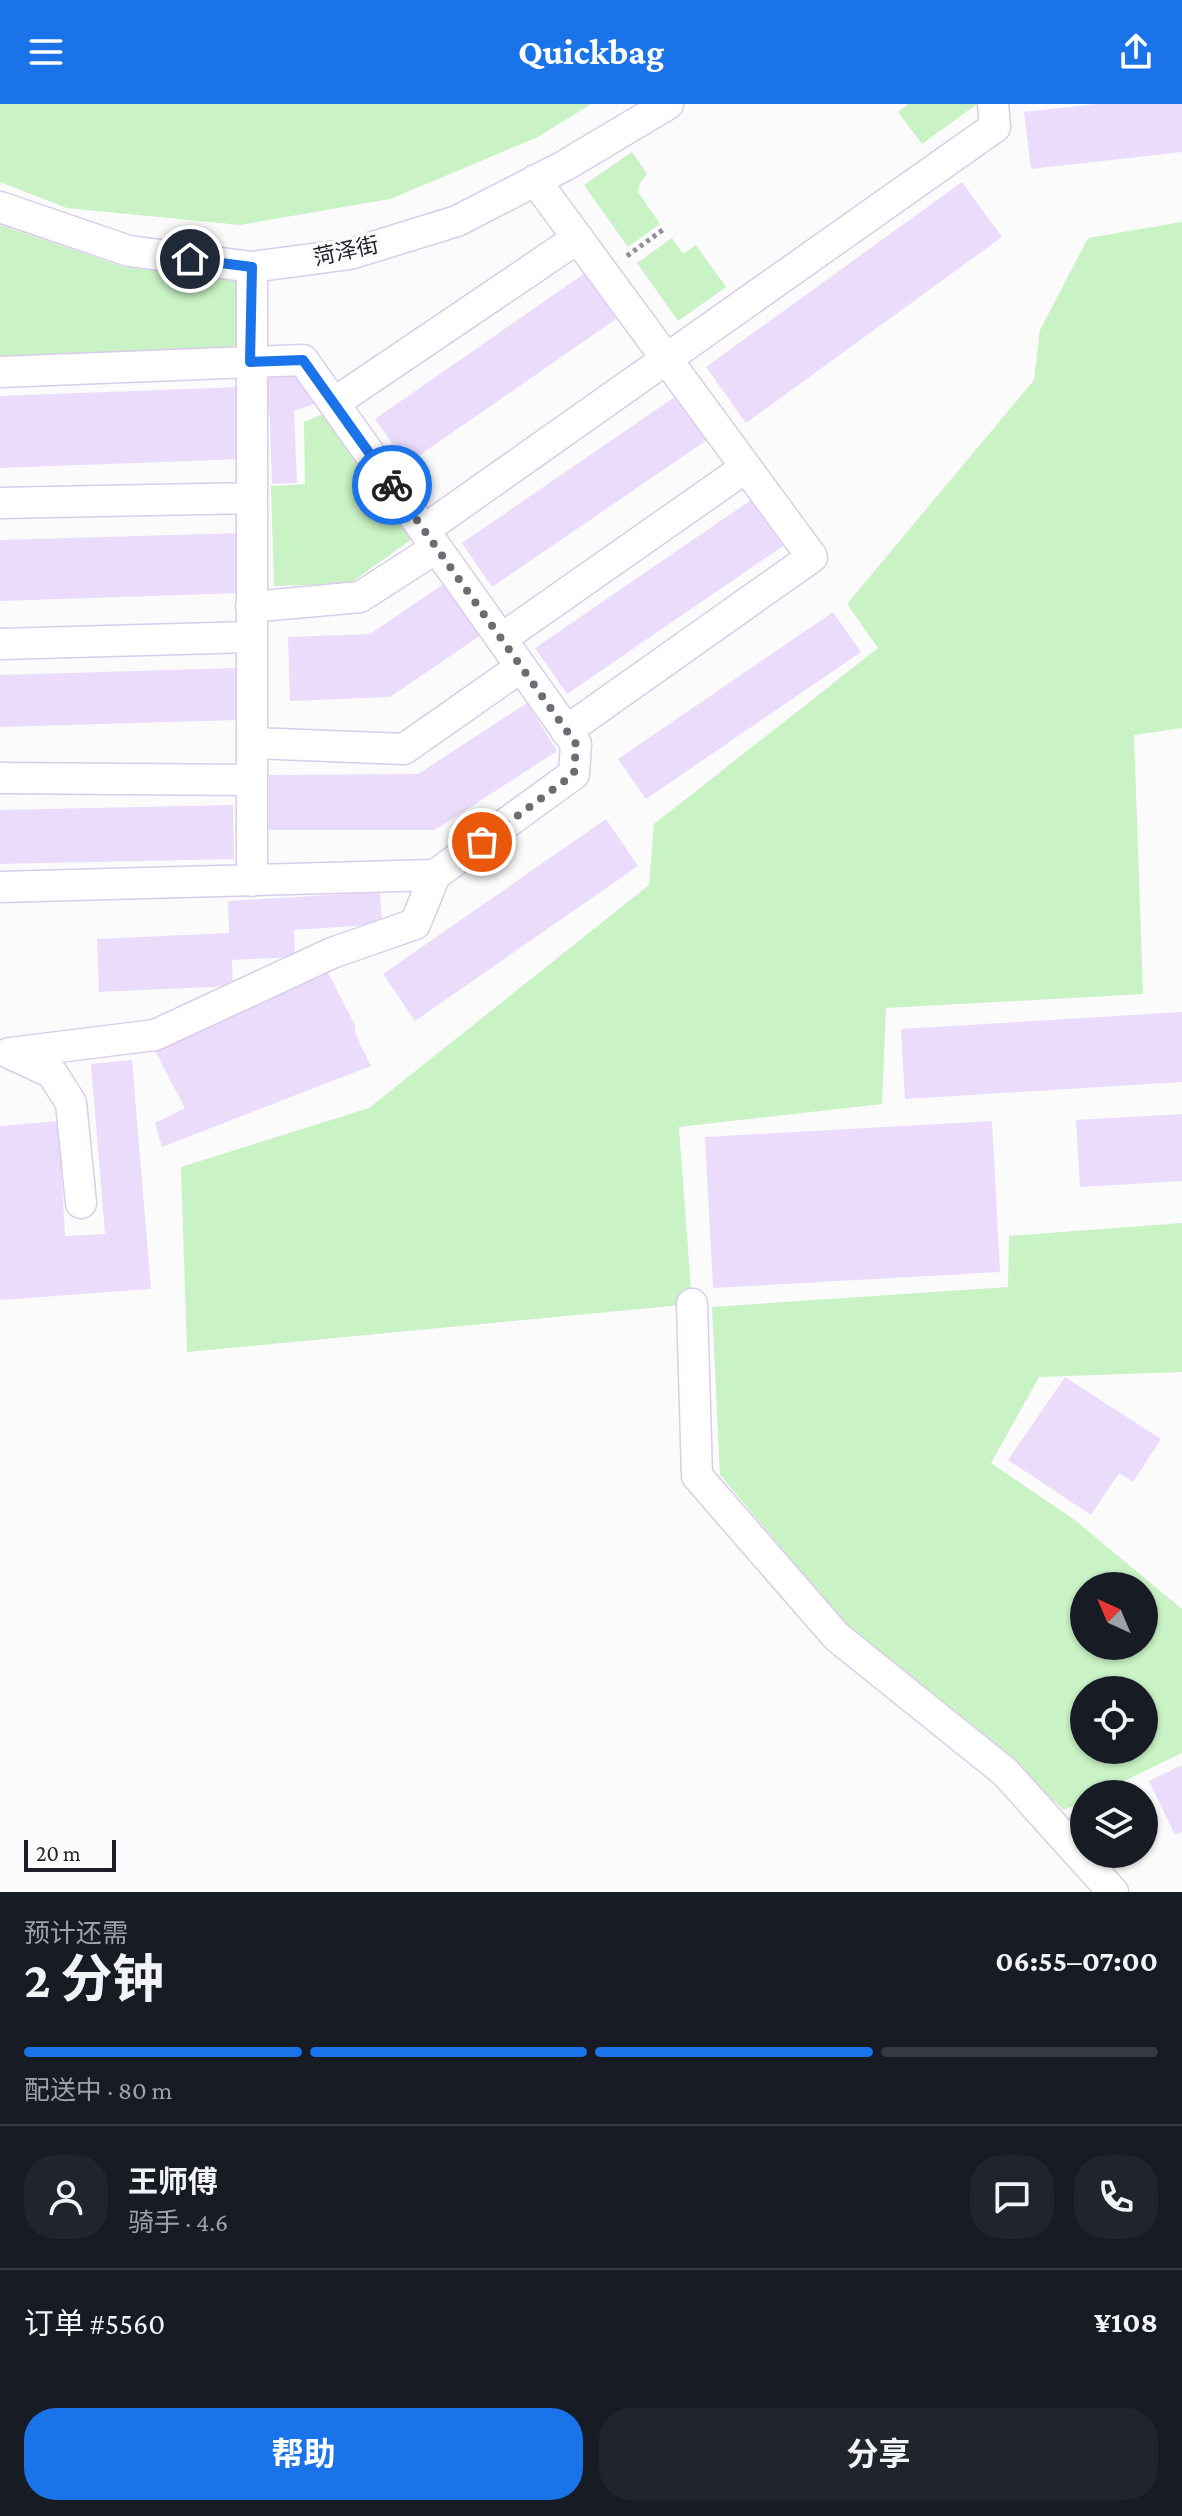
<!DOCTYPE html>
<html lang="zh">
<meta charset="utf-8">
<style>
body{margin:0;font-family:"Crimson Pro","Noto Sans SC",serif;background:#20242c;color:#f1f3f6;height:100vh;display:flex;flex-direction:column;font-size:30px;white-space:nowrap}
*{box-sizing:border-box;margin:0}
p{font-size:26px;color:#9ea1a6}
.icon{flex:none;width:44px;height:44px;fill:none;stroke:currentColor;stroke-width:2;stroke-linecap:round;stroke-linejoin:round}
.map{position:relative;height:1788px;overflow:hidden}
.side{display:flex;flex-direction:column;background:#171b24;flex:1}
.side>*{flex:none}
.needle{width:52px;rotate:316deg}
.buttons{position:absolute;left:1070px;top:1468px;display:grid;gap:16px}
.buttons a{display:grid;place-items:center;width:88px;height:88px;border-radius:50%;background:#171b24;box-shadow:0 2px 6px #0004;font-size:40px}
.scale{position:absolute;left:24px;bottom:20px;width:92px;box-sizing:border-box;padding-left:8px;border:4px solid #221d29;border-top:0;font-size:22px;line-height:28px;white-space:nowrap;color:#221d29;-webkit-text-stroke:6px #fbfbfb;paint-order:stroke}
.pin{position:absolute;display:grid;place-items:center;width:68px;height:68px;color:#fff;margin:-34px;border:4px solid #fff;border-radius:50%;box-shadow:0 2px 8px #0007}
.courier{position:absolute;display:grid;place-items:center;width:80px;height:80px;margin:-40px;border:6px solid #1a73e8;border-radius:50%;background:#fff;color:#222;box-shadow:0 2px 10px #0007}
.headline em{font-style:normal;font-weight:700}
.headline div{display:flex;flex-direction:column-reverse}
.headline{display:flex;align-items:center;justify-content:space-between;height:136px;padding:0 24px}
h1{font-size:52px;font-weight:700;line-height:60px}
.bar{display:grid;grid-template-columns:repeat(4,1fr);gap:12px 8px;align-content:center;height:96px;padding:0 24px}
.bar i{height:10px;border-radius:6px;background:#363941}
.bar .current{background:#1a73e8}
.bar p{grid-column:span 4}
.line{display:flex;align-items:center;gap:20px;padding:0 24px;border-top:2px solid #363941}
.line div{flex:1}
.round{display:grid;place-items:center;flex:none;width:84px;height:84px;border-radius:32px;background:#20242c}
.cta{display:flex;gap:16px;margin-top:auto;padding:16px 24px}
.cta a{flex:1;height:92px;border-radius:32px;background:#1a73e8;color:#fff;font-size:32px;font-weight:700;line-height:92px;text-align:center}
.cta a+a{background:#20242c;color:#f1f3f6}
header{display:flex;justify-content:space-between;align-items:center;height:104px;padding:0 24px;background:#1a73e8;color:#fff;font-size:36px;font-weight:700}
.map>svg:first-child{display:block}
.green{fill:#c9f2c5;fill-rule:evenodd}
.building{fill:#ebdcfc}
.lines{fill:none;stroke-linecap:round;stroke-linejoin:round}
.minor-casing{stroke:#dacceb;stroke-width:33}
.path{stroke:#918f95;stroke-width:5;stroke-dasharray:4 4;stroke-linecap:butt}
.minor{stroke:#fff;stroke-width:30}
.done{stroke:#6e6b72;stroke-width:8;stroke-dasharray:0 14.4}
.route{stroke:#1a73e8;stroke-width:10}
.labels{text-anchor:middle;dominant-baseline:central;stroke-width:7;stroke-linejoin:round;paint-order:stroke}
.street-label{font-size:22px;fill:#221d29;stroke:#fbfbfb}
</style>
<header><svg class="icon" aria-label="menu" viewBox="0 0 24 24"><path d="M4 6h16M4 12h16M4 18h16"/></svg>Quickbag<svg class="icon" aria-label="share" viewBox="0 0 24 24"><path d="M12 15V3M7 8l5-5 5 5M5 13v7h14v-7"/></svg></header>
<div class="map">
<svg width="1182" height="1788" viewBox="0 0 1182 1788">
<rect width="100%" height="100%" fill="#fbfbfb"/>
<path class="green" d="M0,0H591L538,33L390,95L240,121L67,104L0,78Z
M908,0H977L922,40L898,8Z
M632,48L647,70L640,79L638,88L660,120L628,143L584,81Z
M1182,118V624L1134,631L1143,890L886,904L882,1000L679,1023L692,1200L187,1248L181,1063L369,1004L649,781L654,720L878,544L847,500L1034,276L1040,226L1088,134Z
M0,121L124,163L238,176V245L0,252Z
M672,134L683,150L696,141L726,183L678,217L637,159Z
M323,310L412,435L349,480L274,482L271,382L305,380L304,318Z
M1182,1119V1268L1039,1273L991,1359L1076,1417L1182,1505V1649L1097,1690H1084V1697L1064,1706L841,1515L720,1371L712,1203L1008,1183L1009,1132ZM1084,1482H1144V1542H1084ZM1084,1586H1144V1646H1084Z"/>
<path class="building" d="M1095,0H1182V48L1031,65L1024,8Z
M962,78L1002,133L746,319L706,263Z
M585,169L616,215L407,360L375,315Z
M301,270L317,299L294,307L297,379L272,380L270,316L264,271Z
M241,283L243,355L0,364V292Z
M676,292L707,336L492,483L462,439Z
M751,396L783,442L567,590L535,544Z
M242,429L243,489L0,497V436Z
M445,479L481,531L390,593L290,597L288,533L370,530Z
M833,508L861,548L646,695L618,655Z
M236,564L237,616L0,623V571Z
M527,599L557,647L435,726H269V671L418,670Z
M233,701L234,755L0,760V706Z
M606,715L638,762L415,917L383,870Z
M380,788L382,820L294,826L295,853L232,856L233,882L99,888L97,835L229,829L228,797Z
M324,861L355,921V929L371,962L162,1043L155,1019L185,1004L154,945Z
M1182,908V978L905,995L901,925Z
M132,956L151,1185L0,1196V1022L59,1017L65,1132L105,1130L91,960Z
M1182,1010V1077L1080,1083L1076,1016Z
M992,1017L1000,1168L713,1184L705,1033Z
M1065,1273L1161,1335L1133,1378L1119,1369L1091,1411L1008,1356Z
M1182,1661V1728L1175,1731L1149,1677Z"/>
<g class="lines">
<g class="minor-casing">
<path id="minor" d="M535,76L812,453L566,627
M0,103L129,147L252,163L350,150L457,117L564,62L668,0
M252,163V777
M0,268L303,256L576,640L574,670L435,771L0,783
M334,299L578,134
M0,399L251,394
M424,426L995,23L993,0
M251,503L360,493L436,444
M501,535L745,364
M0,540L252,533
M252,639L404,645L521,563
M0,674L252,676
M9,949L52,969L71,999L81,1099
M10,949L155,931L332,849L415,820L435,771
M692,1200L697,1372L837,1533L1005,1668L1113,1788"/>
</g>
<path class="path" d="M627,152L664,125"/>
<use href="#minor" class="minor"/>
</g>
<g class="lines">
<path class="done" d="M392,381L576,640L574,670L482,738"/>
<path class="route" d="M190,155L252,163L250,258L303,256L392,381"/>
</g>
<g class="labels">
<g class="street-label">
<text transform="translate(346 147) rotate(-12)">菏泽街</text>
</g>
</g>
</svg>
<div class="buttons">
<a><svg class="needle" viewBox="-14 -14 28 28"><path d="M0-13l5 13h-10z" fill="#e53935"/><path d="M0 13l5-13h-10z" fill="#9ea1a6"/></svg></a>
<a><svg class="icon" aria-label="locate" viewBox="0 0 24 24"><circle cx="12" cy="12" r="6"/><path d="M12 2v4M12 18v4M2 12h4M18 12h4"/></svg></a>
<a><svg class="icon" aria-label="layers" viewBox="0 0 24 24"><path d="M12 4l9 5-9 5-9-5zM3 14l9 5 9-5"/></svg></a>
</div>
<div class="scale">20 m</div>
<div class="pin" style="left:482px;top:738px;background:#ea580c"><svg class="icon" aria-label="bag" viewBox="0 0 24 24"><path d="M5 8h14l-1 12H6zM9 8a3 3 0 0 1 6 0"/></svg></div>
<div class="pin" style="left:190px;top:155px;background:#1f2937"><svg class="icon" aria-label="home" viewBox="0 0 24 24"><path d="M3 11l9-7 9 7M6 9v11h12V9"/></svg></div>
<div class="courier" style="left:392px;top:381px"><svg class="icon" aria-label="bike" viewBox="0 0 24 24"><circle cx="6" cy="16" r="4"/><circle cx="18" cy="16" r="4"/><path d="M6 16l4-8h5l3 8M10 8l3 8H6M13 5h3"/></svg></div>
</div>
<section class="side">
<div class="headline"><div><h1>2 分钟</h1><p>预计还需</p></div><em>06:55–07:00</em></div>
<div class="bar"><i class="current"></i><i class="current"></i><i class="current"></i><i></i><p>配送中 · 80 m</p></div>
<div class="line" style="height:144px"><a class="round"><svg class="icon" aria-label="person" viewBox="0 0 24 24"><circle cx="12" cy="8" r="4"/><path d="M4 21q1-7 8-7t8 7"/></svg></a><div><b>王师傅</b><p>骑手 · 4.6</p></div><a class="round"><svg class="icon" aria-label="chat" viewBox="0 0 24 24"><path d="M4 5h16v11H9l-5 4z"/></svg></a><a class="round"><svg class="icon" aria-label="phone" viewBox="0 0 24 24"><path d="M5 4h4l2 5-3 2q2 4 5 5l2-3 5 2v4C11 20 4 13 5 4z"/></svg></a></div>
<div class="line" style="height:104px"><div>订单 #5560</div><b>¥108</b></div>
<div class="cta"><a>帮助</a><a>分享</a></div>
</section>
